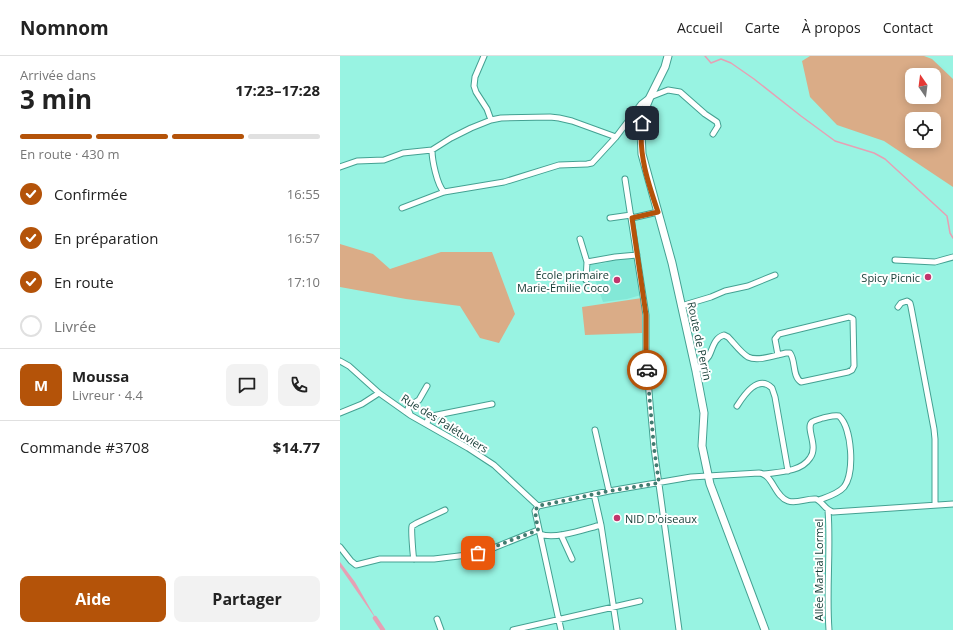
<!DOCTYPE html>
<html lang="fr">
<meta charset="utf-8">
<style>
body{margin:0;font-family:"Open Sans",sans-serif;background:#f2f2f2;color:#222;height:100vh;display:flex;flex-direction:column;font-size:15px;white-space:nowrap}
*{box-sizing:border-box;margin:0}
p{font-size:13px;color:#767676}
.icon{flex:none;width:22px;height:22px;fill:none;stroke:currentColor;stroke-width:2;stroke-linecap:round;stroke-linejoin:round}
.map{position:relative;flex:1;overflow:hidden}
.sheet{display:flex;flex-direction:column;background:#fff;width:340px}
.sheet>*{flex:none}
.needle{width:26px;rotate:346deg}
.fabs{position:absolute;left:565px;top:12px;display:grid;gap:8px}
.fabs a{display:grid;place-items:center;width:36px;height:36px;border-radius:8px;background:#fff;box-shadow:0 2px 10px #0003;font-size:20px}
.pin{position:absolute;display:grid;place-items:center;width:34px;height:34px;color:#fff;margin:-17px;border-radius:8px;box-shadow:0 2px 6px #0006}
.courier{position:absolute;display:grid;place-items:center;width:40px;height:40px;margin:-20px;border:3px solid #b45309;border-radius:50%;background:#fff;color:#222;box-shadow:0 1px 5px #0007}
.overview em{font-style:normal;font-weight:700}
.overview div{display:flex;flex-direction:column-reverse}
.overview{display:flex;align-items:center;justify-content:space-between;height:68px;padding:0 20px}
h1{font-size:26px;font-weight:700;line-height:30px}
.bar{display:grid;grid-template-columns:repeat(4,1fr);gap:6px 4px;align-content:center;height:48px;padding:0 20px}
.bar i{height:5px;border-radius:3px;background:#e0e0e0}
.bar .on{background:#b45309}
.bar p{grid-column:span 4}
.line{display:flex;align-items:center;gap:10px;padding:0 20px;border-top:1px solid #e0e0e0}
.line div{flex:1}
.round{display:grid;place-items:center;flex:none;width:42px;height:42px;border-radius:8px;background:#f2f2f2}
ol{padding:0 20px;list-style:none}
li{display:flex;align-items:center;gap:12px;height:44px}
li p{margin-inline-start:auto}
li .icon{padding:4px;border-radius:50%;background:#b45309;color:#fff;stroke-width:4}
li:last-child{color:#767676}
li i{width:22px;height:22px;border:2px solid #e0e0e0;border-radius:50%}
.action{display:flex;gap:8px;margin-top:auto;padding:8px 20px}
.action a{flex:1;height:46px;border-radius:8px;background:#b45309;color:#fff;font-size:16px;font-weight:700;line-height:46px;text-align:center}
.action a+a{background:#f2f2f2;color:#222}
header{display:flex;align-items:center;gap:24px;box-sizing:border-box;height:56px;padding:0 20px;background:#fff;border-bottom:1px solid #e0e0e0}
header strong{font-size:19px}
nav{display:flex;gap:22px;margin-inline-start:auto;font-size:14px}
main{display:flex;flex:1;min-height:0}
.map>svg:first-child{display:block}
.built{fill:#83e8d7}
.green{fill:#daac87;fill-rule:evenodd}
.water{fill:#e6a0b4}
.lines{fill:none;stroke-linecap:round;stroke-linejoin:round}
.stream{stroke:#e6a0b4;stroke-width:1.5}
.canal{stroke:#e6a0b4;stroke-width:4.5}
.street-casing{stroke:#44a192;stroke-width:7}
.secondary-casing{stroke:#44a192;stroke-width:9}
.street{stroke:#fff;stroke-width:5}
.secondary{stroke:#fff;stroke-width:7}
.done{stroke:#427b70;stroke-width:4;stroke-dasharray:0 7.2}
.route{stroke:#b45309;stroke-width:5}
.poi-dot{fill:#c1366d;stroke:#fff;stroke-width:1.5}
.labels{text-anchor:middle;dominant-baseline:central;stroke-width:4;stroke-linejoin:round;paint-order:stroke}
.poi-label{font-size:11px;fill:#133a33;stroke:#fff;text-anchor:end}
.street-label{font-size:11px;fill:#133a33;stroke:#fff}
</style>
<header>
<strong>Nomnom</strong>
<nav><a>Accueil</a><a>Carte</a><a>À propos</a><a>Contact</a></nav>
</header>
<main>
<section class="sheet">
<div class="overview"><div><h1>3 min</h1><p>Arrivée dans</p></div><em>17:23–17:28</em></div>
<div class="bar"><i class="on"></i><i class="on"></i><i class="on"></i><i></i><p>En route · 430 m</p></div>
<ol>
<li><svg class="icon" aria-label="check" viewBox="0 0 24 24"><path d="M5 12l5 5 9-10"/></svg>Confirmée<p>16:55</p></li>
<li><svg class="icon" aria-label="check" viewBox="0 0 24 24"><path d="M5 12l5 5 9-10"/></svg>En préparation<p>16:57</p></li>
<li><svg class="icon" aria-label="check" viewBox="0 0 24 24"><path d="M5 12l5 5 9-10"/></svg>En route<p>17:10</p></li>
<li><i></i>Livrée</li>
</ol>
<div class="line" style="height:72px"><b class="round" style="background:#b45309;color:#fff">M</b><div><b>Moussa</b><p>Livreur · 4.4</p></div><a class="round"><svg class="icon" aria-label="chat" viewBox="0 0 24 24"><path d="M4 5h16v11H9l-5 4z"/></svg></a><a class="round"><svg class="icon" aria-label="phone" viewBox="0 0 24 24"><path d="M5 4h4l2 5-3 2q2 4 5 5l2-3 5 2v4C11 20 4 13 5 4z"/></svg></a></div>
<div class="line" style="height:52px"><div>Commande #3708</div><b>$14.77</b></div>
<div class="action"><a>Aide</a><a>Partager</a></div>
</section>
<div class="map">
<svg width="613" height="574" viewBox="0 0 613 574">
<rect width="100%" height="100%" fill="#98f3e2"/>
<path class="built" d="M295,201L301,239L287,243L263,246L250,209L266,207L270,203Z"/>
<path class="green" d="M470,0H584L592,3L613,23V131L544,85L497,69L470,41L462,5ZM572,19H594V41H572ZM572,63H594V85H572Z
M0,188L33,198L50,213L101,196H152L175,258L159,287L140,282L120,250L66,243L0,231Z
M302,242V277L245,279L242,251Z"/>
<path class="water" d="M0,506L15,526L38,566L0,511Z"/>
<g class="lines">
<path class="stream" d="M365,0L371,7L381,3L391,7L414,23L461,60L495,85L534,97L545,103L607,160L610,177L613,182"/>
<path class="canal" d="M35,562L43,574"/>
<g class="street-casing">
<path id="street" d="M144,0L135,21L134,30L136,36L147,53L151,64
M92,94C92,104 97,129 104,136
M0,111L17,105L44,104L63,97L92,94L111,82L131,72L151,64L161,62L210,61L219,62L232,65L276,81
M285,123L306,259V302L314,392L339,574
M62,152L104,136L164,126L219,109L247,108L252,107L276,81L301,48L310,41L328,34L340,36L365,58L377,66L378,70L373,78
M270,162L291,159
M292,162L318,156
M240,183L247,206L246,224
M555,204L595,206L613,201
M247,206L275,201L297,199
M341,250L371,241L385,235L408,230L435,219
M558,251L561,247L567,245L570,247L571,251L594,373L595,383V449
M0,305L9,310L39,337L70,359L128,392L154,409L198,450
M356,315C361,310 365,305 369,300C373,292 374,282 384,279L388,281C394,287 401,297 408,301C418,306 436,299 446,297H450C456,305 452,320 461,326L508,316L512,314L514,310L513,263L509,261L439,278L435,283L438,299
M397,350C404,339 418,318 432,332L435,341L448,415
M0,357L22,348L39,337
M70,358L68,353L69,350L79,344L87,330
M87,368L88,363L92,360L152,348
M255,374L269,435
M424,418C439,416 461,416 470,402C479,390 465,372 472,366C475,364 480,363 483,362C489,361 493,359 499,360C512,372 515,417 504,431C498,438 487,441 479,444
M254,438L261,469L277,574
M198,450L269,435L351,421L419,417C433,418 434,440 448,445C457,448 467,442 476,443C483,446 485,454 493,456L613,448
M198,450L195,455L221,574
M488,454C491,494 486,534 489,574
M200,478C215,484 245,473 261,469
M221,479L232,503
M0,491L11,505L16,509L40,503H94L127,499L146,495L198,474
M74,503C73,501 71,473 72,470L77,467L105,454
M97,563L101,574
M173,574L300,545"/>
</g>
<g class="secondary-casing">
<path id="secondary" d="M328,0L325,11L310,41L305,53L301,75L302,98L332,207L356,315L364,357L362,390L370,428L425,574"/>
</g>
<use href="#street" class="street"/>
<use href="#secondary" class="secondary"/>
</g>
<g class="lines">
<path class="done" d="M138,497L198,474L195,455L198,450L269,435L319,427L314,392L307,314"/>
<path class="route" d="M302,67C298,97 308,127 318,156L292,162L306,259V293L307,314"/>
</g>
<g class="poi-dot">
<circle cx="588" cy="221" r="4"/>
<circle cx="277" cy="224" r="4"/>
<circle cx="277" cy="462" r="4"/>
</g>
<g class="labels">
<g class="poi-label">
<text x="269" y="218">École primaire<tspan x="269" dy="13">Marie-Émilie Coco</tspan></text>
<text x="580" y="221">Spicy Picnic</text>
<text x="285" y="462" text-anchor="start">NID D'oiseaux</text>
</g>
<g class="street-label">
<text transform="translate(360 285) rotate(78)">Route de Perrin</text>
<text transform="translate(105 367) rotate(32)">Rue des Palétuviers</text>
<text transform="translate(478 514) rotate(-90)">Allée Martial Lormel</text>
</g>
</g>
</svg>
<div class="fabs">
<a><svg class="needle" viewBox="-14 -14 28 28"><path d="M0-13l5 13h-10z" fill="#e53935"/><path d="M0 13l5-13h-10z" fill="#767676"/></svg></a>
<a><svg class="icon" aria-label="locate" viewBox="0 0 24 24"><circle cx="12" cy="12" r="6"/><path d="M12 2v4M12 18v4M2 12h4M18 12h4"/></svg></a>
</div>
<div class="pin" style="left:138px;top:497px;background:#ea580c"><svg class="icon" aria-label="bag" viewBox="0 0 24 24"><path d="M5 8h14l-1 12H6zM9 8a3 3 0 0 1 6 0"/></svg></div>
<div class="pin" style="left:302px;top:67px;background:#1f2937"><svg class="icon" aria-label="home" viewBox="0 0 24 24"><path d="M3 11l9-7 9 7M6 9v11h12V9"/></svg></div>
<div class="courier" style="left:307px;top:314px"><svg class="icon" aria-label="car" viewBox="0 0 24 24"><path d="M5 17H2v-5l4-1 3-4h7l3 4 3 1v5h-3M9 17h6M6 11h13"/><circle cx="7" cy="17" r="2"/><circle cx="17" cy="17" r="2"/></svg></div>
</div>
</main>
